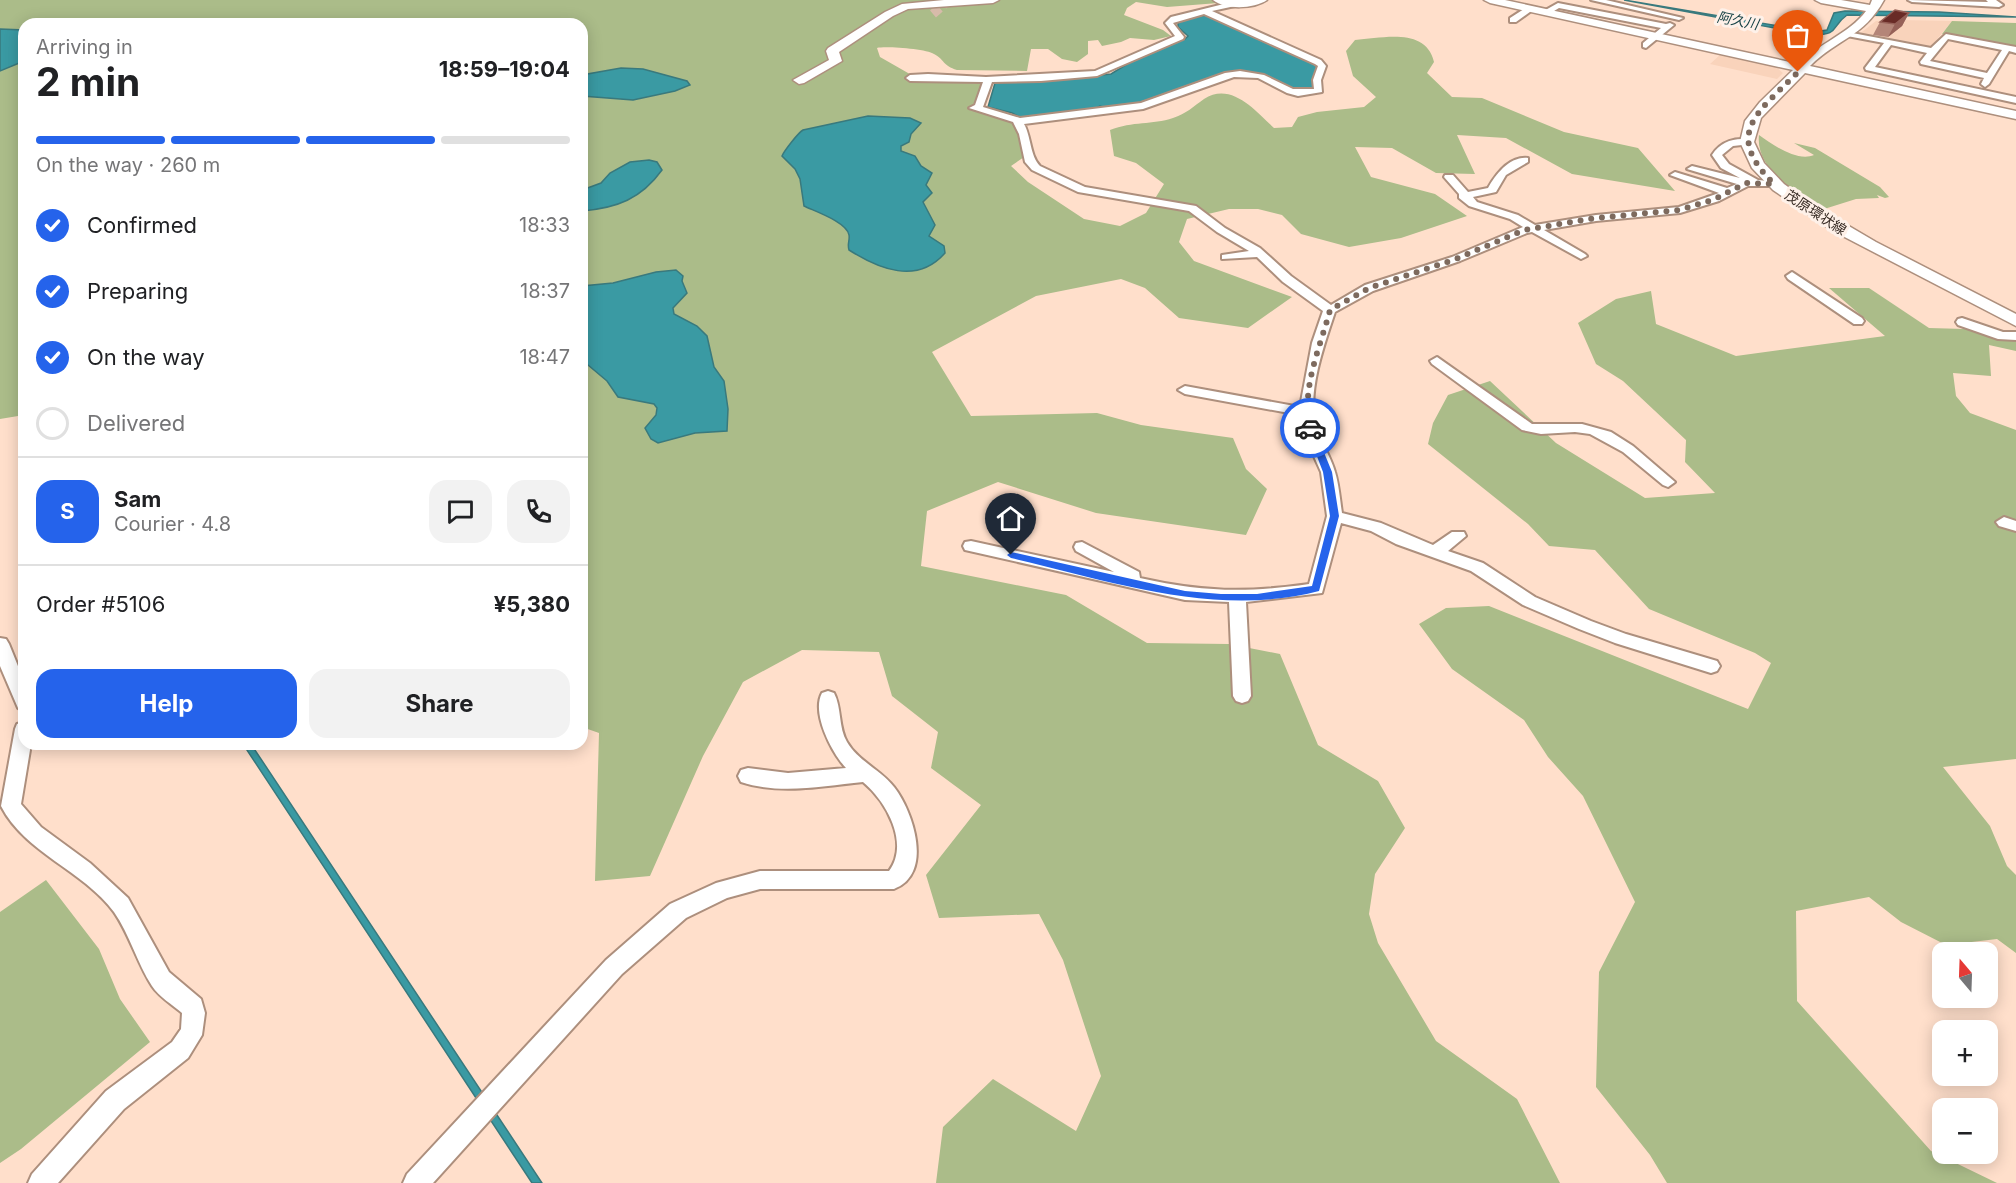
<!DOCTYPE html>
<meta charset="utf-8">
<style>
body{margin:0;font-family:Inter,"Noto Sans JP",sans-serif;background:#f2f2f2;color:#202124;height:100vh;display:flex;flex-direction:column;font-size:22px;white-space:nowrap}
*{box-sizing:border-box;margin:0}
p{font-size:20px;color:#757577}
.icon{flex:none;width:33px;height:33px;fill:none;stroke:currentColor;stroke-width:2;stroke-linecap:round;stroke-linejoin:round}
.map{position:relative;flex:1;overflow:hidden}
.details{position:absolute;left:18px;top:18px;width:570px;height:732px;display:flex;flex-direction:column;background:#fff;border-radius:18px;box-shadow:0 3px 15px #0003}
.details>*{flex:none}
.needle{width:39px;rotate:341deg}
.tools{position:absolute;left:1932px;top:942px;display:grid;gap:12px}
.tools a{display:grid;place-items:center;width:66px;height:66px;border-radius:12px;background:#fff;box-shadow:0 3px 15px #0003;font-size:30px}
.pin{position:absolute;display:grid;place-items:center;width:51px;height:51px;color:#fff;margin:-62px -26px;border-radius:50% 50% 50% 0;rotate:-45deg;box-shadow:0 0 6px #0007}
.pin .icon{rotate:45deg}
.courier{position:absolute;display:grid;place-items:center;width:60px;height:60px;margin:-30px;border:4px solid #2563eb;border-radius:50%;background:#fff;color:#222;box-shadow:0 2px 8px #0007}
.headline em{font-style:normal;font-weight:700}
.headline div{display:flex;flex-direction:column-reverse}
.headline{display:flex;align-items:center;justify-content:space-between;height:102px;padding:0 18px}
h1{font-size:39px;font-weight:700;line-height:45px}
.bar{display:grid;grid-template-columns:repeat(4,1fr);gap:9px 6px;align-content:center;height:72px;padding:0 18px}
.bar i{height:8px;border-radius:4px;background:#e0e0e0}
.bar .selected{background:#2563eb}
.bar p{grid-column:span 4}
.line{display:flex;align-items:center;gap:15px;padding:0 18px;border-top:2px solid #e0e0e0}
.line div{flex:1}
.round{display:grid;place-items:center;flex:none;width:63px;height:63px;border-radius:18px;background:#f2f2f2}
ol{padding:0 18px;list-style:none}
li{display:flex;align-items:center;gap:18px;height:66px}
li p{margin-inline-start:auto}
li .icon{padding:6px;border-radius:50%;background:#2563eb;color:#fff;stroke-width:4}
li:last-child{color:#757577}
li i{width:33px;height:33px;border:3px solid #e0e0e0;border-radius:50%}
.button{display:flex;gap:12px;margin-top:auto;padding:12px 18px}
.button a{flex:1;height:69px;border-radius:18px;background:#2563eb;color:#fff;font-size:24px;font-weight:700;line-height:69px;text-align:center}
.button a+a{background:#f2f2f2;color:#202124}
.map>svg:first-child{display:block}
.built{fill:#f9d3bb}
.green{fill:#abbc89}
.water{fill:#3a9aa3;stroke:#39797d;stroke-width:1.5}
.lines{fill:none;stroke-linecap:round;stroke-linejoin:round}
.street-tunnel{stroke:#d7bbaa;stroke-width:9;stroke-dasharray:9 4.5;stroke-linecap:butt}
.street-casing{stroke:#ad8f7d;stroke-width:4}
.secondary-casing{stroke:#ad8f7d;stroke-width:3}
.street{fill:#fff;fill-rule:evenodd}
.secondary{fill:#fff;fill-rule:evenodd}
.wall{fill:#b48578}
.shaded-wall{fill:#966158}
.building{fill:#692b26;stroke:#966158;stroke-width:1.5}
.route{fill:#2563eb}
.done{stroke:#7d6a5e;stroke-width:6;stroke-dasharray:0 10.8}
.labels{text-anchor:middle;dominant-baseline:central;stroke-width:6;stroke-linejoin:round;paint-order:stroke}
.far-water-label{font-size:14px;font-style:italic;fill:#123f43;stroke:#fef1e9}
.far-street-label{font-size:14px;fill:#372b24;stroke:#fef1e9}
</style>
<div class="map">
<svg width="2016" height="1183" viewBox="0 0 2016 1183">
<rect width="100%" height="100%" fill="#ffdfcb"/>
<path class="built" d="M1876,21L1900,20L1952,21L1930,48L1858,35Z
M1721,54L1775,66L1783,73L1777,79L1710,64Z"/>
<path class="green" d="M0,0H1257L1167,7L1136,2L1127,8L1124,15L1163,30L1171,36L1154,40L1130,38L1121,42L1102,46L1098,40L1088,41V54L1077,62L1062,59L1048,49H1031L1027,71L957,70C943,66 944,59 934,54C926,49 886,46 877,48L880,57L922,81H984L974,110L1017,121L1027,155L1011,166L1028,182L1084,219L1120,226L1146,213L1164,184L1136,163L1114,156L1110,130C1133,121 1152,125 1173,118C1186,114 1194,106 1204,99C1231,81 1256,111 1274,128L1292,127L1298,117L1317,112L1364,107L1376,97L1353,76L1346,51L1355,40C1383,38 1426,27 1434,62L1427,73L1452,97L1482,98L1564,132L1638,148L1675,191L1572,174L1506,138L1457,135L1475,174L1436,173L1392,148L1355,147L1371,177L1435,194L1467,216L1401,238L1349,247L1301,234L1282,215L1258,209H1229L1187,219L1179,242L1194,261L1292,297L1248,328L1179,318L1145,288L1121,279L1036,296L932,352L971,416L1097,413L1141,425L1233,438L1246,469L1267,489L1246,535L1096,513L998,482L927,511L921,566L1066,595L1147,643L1229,644L1280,654L1318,745L1378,781L1405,828L1375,874L1369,914L1378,943L1436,1041L1517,1099L1560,1183H936L943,1127L993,1079L1076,1131L1101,1076L1063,960L1039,914L939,918L926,875L981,805L931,768L938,732L892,696L879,652L802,650L743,682L703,756L650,876L595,881L599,733L582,727V24H24V415L0,419Z
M1952,21L2016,23V48L1942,34Z
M1759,135C1773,145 1797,162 1814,155L1794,143L1815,148L1880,187L1889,197L1885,198L1877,195L1879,198L1856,199L1821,210C1796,194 1755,169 1759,135Z
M1829,288H1869L1929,328L1965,329L2016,338V351L1989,345L1991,376L1953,373L1956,396L1970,413L2016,430V759L1943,767L1990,826L2007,866L2016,875V953L1997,939L1946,945L1901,922L1869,897L1796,911L1797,1001L1931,1151L1997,1183H1667L1650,1155L1596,1087L1599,972L1635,902L1583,796L1548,757L1524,720L1452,669L1419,624L1446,608L1489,606L1748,709L1771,663L1755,653L1649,609L1595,550L1549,546L1528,524L1428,444L1433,423L1448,395L1490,381L1556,443L1645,498L1715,493L1685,462L1686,440L1623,381L1596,364L1578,323L1616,299L1651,291L1656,324L1736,356L1885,336Z
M46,880L99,949L120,999L150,1042L21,1149L0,1163V912Z"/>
<path class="water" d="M1624,0L1814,32L1827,30L1834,13L1845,11L1939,12L2016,17L1847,15C1830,27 1841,35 1812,35Z
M1206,15L1267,40L1322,66L1314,91L1294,92L1267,77L1243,72L1145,103L1107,108L1100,106L1092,110L1022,118L1012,113L988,107L995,83L1043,81L1111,74L1137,58L1185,39L1188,36L1178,27V23L1184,20Z
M0,29L24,30V52L22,55L24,61L0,71Z
M621,68L643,69L687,81L690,85L675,91L633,100L582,96V75Z
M868,116L910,118L921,123L911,134L909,142L901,146V151L915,156L921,166L932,173L926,185L932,193L923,202L935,225L929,236L944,246L945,253C917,285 879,269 849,250C847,244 850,240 849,235C847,222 814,211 804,206L800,179L795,169L782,156C784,151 798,133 803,130Z
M649,160L657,162L662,170C641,199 617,208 582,211V190L601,183L610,173L630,162Z
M676,270L683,276L682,281L687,293L673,308L674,314L697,326L707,336L714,367L724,381L728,409L727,431L695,433L658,443L651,439L645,428L656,415L657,408L654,404L618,397L607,381L582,360V286L613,283L656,272Z
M243,744H251L542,1183H532Z"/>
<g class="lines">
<path class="street-tunnel" d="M933,14L949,0"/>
<g class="street-casing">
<path id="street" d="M1591,0H1606L1683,18L1679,20Z
M1908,0L1988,2L1986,0H1996L2003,5L1999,7L1912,2Z
M1232,2L1236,4L1235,6L1212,11L1321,60L1326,66L1321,80L1322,92L1298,96L1287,93L1258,78L1234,77L1143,109L1024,124C1031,136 1030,156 1040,166L1085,187L1196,206L1225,228L1260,248L1291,276L1331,305L1365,285L1452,257L1523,227L1510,219L1469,206L1459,198V194L1444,177L1445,175H1453L1468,192L1488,188C1496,174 1510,156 1528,158V162L1506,175L1496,192L1473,197L1477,202L1518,215L1535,225L1596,215L1679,207L1719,193L1670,175L1675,172L1727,188L1737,184L1687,169L1692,166L1740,178L1721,168L1712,155C1721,141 1736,137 1751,140V144L1733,146L1722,155L1729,164L1758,180L1778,182V186H1748L1719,201L1680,213L1596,221L1544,230L1585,254L1587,256L1581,259L1532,232L1527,233L1460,261L1373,291L1335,312C1325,342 1308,389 1315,420C1318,439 1330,454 1335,472C1339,485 1340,500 1342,513L1381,523L1433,545L1452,532H1464L1466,536L1448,551L1483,563L1535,597L1591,621L1626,634L1717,661L1720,666L1717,671L1711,673L1615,643L1579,629L1523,605L1471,571L1396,544L1371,531L1341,523L1322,593L1246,602L1251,696L1248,701L1242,703L1236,701L1233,696L1229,602L1185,600L965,550L963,546L965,542L971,541L1114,572L1076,551L1074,547L1076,543L1082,542L1139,572L1140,578C1202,592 1246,593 1309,584L1327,516L1321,472L1304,434L1300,415L1185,394L1178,390L1185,386L1300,407L1312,343L1323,311L1283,282L1257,257L1222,259V255L1249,251L1217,232L1189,211L1078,192L1032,170L1025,162L1019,134L1013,122L969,108L975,105L983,82L910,81L906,78L910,75L928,74L986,77L1095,71L1175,36L1165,23L1171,17ZM1204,14L1315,64L1318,66L1313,80L1314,89H1293L1264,75L1240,71L1225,73L1141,103L1020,118L983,107L992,82L1041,81L1097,76L1183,39L1184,37L1173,23Z
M1558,3L1666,24L1670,23L1674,25L1646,48L1643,47V43L1661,28L1559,8L1549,14L1542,12Z
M1527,7L1534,9L1516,22H1510V18Z
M1847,32L1931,48L1946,34L2016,47V53L2009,51L1989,84L1985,87L1981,84L1984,78L1921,64L1920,62L1927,53L1891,45L1875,67L2016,97V103L1866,70L1865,68L1884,43L1847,36ZM1948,39L2002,50L1987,73L1930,61Z
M1792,272L1862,318L1864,321L1862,324H1854L1788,279L1786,276Z
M1962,318L2003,332H2016V340L1998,339L1958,325L1956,322L1958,319Z
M1437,357L1532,424H1582L1611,432L1633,446L1675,482L1668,487L1663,485L1623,452L1590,434L1575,432L1541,434L1522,430L1432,364L1430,361Z
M2004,517L2016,521V531L1999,526L1996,522Z
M0,638L6,639L9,644L24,681V710L18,708L0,666Z
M828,691L834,693C842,708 838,727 847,742C858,761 881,770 894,787C913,811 934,874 894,889H760L727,898L686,918L622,974L433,1183H403L407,1174L606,960L670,904L716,883L760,871H889C910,843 886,801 863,782C823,786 780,795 741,782L738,776L741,770L748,768L788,773L846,768C832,753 811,713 822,693Z
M24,722V744H31L21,804L41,827L90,863L128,898L169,972L201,999L205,1013L202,1035L188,1058L124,1109L58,1183H28L32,1174L106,1091L172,1042L181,1029L182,1013C173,1005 159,997 152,986C137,963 130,935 114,912C84,871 24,852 1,806L15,729L17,724Z"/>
</g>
<g class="secondary-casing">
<path id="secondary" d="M944,0H999L993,3L908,9L893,16L839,52L842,61L804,83L799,84L793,80L829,60L826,51L828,48L885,12L902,4Z
M1213,0H1267C1254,9 1226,10 1213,0Z
M1484,0H1505L1799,64C1819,43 1849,34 1866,11L1821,3L1815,0H1841L1870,5L1872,0H1884C1863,38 1838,38 1810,66L2016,111V119L1805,73L1761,118L1754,142L1764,163L1784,184L1813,205L1876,242L2016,314V326L1833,231L1773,190L1752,168L1740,142L1745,121L1760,102L1793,70L1490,3Z"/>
</g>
<use href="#street" class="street"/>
<use href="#secondary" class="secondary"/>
</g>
<path class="wall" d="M1909,13L1902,26L1888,37L1873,35L1880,22Z"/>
<path class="shaded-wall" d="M1909,13L1902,26L1888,37L1895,24Z"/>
<path class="building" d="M1895,10L1909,13L1895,24L1880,22Z"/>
<path class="route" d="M1310,426L1314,428L1332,472L1339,516L1319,591C1216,618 1111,581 1011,558L1007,555L1011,552L1185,591L1221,594H1257L1312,586L1330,516L1323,472L1306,428Z"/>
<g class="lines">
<path class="done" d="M1310,428C1301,388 1320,348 1330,310L1369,288L1456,259L1524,230L1596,218L1680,210L1715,199L1746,183L1774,184C1722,133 1759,112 1798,72"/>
</g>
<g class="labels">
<g class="far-water-label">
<text transform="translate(1738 20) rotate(11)">阿久川</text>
</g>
<g class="far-street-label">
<text transform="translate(1816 212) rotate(33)">茂原環状線</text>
</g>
</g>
</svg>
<div class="tools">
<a><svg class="needle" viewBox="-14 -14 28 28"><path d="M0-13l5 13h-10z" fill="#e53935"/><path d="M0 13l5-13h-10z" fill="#757577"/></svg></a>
<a>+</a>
<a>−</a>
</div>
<div class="pin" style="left:1798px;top:72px;background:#ea580c"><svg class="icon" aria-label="bag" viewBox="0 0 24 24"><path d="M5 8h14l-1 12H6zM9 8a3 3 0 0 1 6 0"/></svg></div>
<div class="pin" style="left:1011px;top:555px;background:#1f2937"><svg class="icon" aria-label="home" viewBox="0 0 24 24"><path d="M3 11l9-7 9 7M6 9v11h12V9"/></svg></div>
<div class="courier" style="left:1310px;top:428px"><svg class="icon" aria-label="car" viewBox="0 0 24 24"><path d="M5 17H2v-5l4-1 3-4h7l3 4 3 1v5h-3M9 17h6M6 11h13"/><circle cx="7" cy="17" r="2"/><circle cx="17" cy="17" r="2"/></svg></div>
<section class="details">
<div class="headline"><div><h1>2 min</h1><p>Arriving in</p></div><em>18:59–19:04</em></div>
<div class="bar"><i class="selected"></i><i class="selected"></i><i class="selected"></i><i></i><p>On the way · 260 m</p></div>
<ol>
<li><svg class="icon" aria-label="check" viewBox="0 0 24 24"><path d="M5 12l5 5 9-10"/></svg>Confirmed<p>18:33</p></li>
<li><svg class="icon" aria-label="check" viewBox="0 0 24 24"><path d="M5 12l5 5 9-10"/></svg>Preparing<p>18:37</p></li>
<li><svg class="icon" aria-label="check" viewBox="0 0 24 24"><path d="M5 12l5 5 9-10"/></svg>On the way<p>18:47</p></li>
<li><i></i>Delivered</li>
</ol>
<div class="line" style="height:108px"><b class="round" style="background:#2563eb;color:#fff">S</b><div><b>Sam</b><p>Courier · 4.8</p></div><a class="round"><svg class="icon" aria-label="chat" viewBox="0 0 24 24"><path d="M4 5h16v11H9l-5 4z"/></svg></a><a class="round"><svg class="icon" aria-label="phone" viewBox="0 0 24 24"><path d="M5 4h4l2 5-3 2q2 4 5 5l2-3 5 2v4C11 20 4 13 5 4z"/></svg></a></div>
<div class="line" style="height:78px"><div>Order #5106</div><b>¥5,380</b></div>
<div class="button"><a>Help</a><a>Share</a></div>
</section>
</div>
